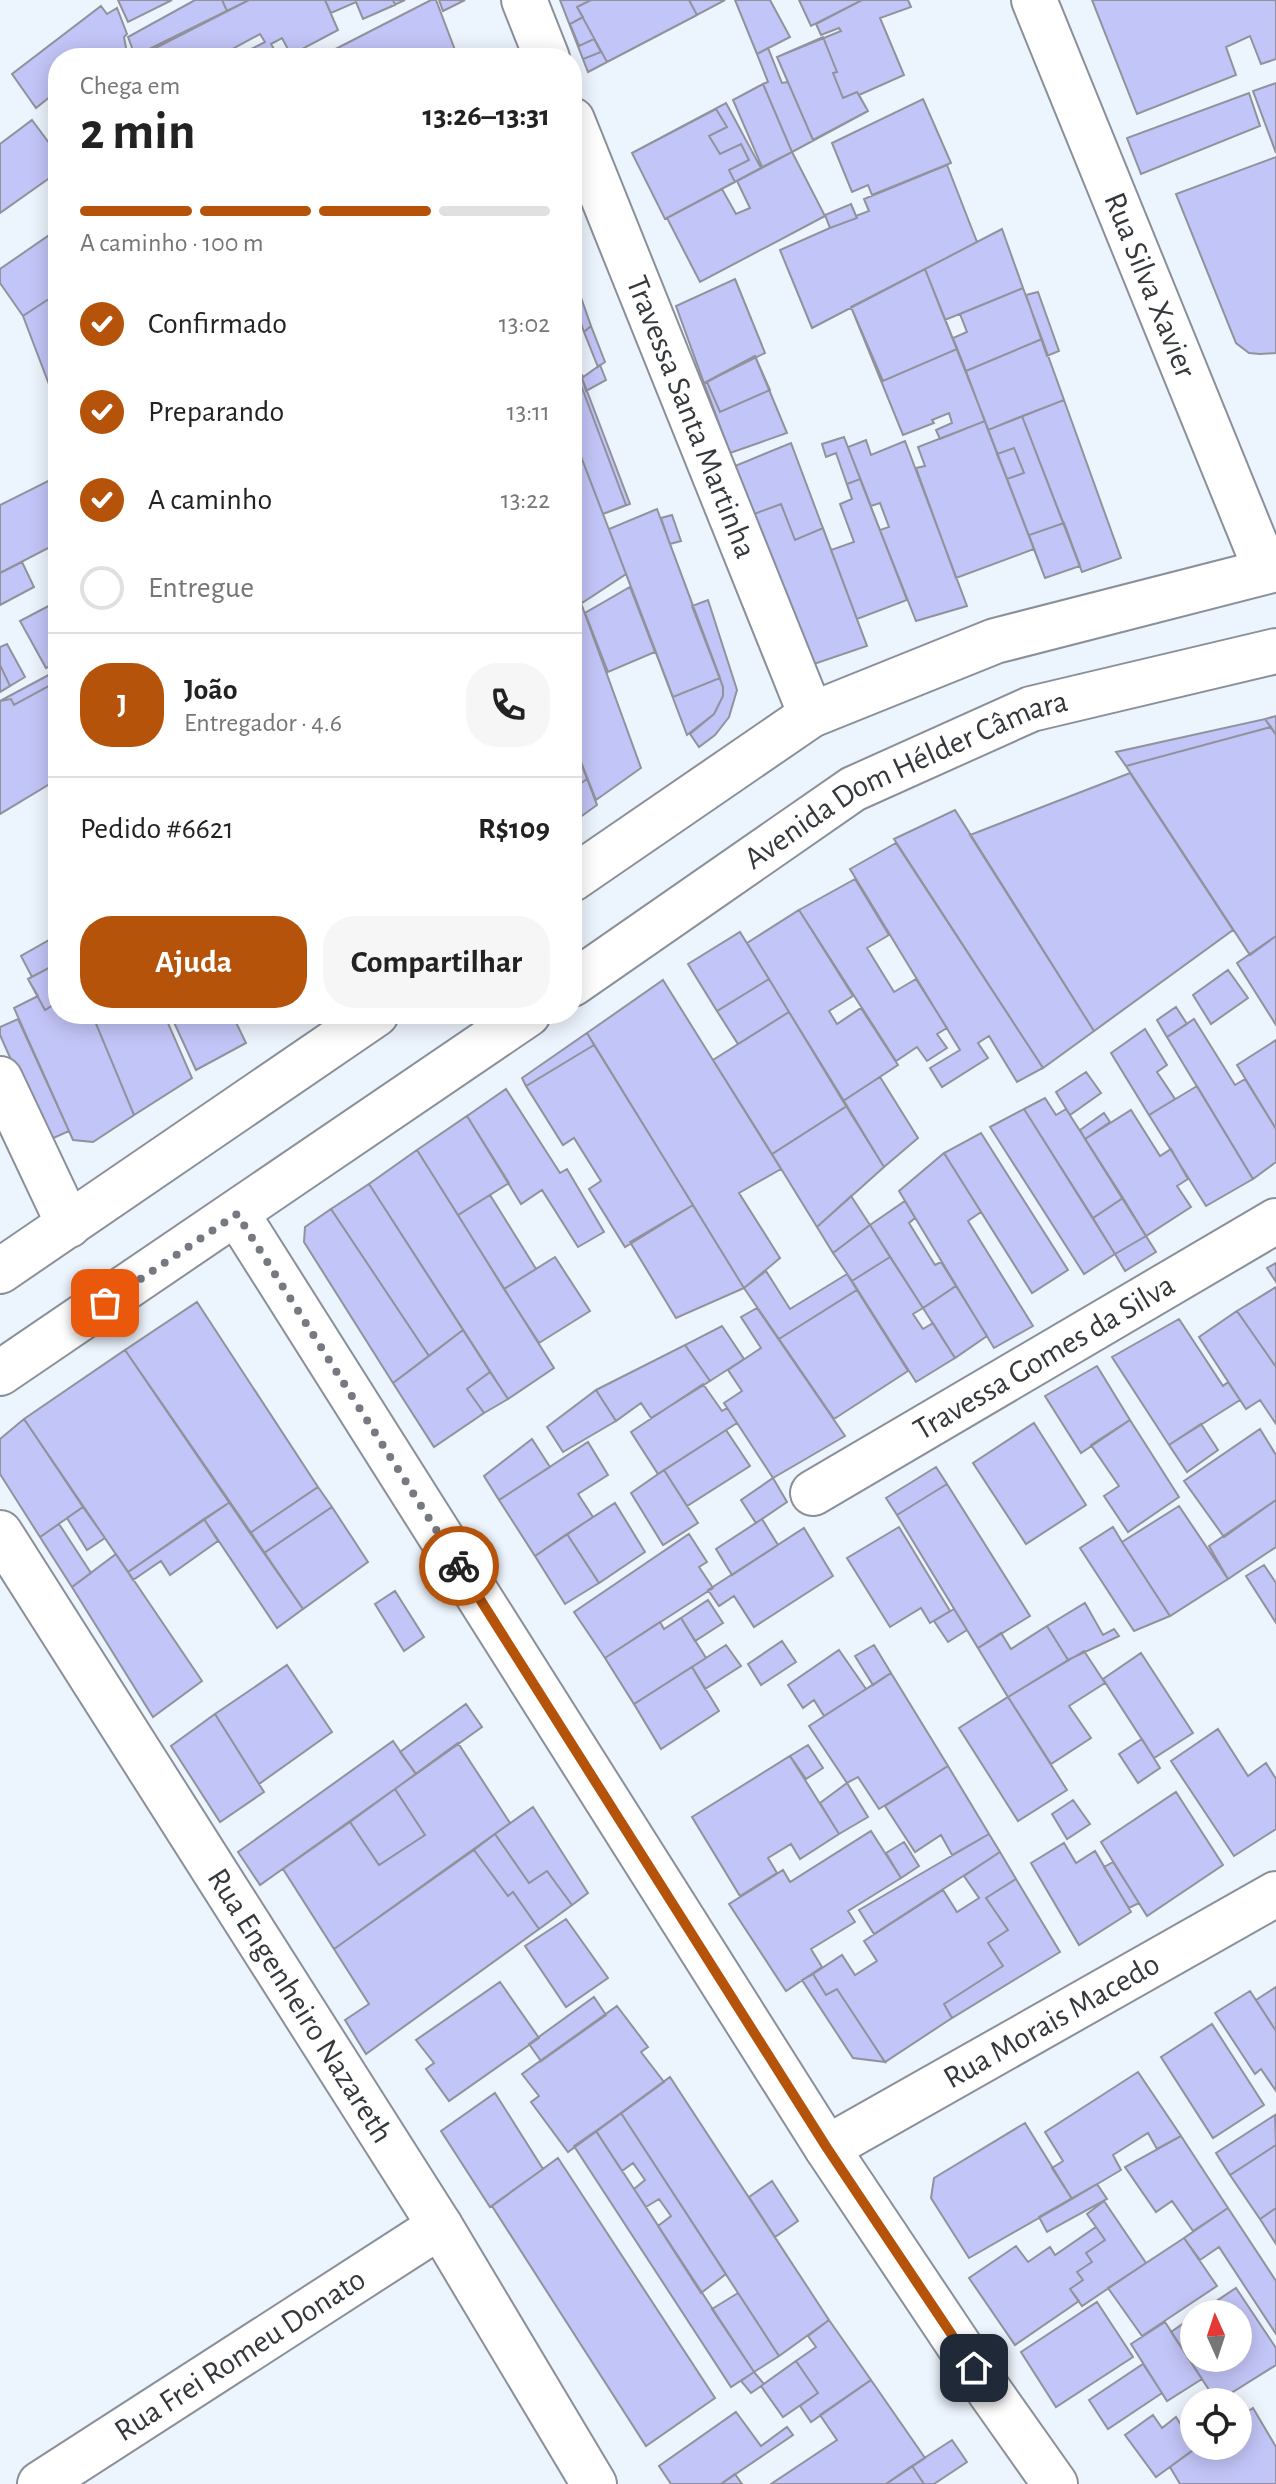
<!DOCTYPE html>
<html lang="pt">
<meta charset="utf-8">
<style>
body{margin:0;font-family:"Alegreya Sans",sans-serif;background:#f6f6f6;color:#222;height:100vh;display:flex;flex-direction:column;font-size:30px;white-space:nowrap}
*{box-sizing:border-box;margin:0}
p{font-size:26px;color:#767676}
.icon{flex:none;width:44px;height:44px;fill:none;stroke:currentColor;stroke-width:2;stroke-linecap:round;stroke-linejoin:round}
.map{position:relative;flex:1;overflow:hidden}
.side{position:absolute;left:48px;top:48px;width:534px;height:976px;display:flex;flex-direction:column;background:#fff;border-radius:32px;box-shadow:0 4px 20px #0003}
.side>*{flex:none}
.needle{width:52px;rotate:357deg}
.buttons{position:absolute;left:1180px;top:2300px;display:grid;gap:16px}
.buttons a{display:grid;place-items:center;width:72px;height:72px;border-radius:50%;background:#fff;box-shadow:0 4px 20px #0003;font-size:40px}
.pin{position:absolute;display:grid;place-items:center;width:68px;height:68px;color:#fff;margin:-34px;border-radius:16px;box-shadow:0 4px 12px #0006}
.courier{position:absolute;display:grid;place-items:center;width:80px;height:80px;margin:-40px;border:6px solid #b45309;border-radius:50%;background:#fff;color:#222;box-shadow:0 2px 10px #0007}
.headline em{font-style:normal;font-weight:600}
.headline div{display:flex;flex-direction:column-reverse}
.headline{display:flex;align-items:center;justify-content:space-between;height:136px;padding:0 32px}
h1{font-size:52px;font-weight:600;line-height:60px}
.bar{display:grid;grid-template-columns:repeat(4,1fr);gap:12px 8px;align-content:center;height:96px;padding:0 32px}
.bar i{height:10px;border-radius:6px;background:#e0e0e0}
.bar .current{background:#b45309}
.bar p{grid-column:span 4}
.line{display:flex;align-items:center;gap:20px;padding:0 32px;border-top:2px solid #e0e0e0}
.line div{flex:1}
.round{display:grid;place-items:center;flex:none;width:84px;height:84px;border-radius:32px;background:#f6f6f6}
ol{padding:0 32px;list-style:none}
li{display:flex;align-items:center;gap:24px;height:88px}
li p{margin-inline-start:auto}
li .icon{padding:8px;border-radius:50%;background:#b45309;color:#fff;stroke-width:4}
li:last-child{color:#767676}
li i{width:44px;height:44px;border:4px solid #e0e0e0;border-radius:50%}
.button{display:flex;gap:16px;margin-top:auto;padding:16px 32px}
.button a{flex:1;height:92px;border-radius:32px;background:#b45309;color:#fff;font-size:32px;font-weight:600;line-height:92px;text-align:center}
.button a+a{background:#f6f6f6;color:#222}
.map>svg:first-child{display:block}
.building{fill:#c2c5f7;stroke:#91929c;stroke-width:2}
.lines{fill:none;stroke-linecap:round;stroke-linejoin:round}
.minor-casing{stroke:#8a9099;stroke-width:48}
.major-casing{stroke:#8a9099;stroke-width:48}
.minor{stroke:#fff;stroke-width:44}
.major{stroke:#fff;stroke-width:44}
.done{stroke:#767a80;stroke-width:8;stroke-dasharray:0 14.4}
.route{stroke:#b45309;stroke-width:10}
.labels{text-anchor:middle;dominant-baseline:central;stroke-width:6;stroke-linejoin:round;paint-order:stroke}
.street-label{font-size:32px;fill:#36393c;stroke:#fff}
</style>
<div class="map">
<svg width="1276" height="2484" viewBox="0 0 1276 2484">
<rect width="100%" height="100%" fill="#ecf4fd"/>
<path class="building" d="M118,0H172L128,22Z
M118,0H172L128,22Z
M195,0H249L135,56L128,37Z
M222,0H249L227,11Z
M249,0H325L338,30L291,55L282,38L271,44L279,58H234L265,42L260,34L216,58H136Z
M325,0H393L395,5L363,19L356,2L331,13Z
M325,0H405L363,19L356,2L331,13Z
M431,0H436L458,58H318Z
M439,0H465L443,11Z
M560,0H689L697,15L588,72Z
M591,0H689L697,15L588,72L583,59L601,52L594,39L579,46L570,24L583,17L577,7Z
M591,0H689L697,15L607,62L577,7Z
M689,0H725L697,15Z
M735,0H770L790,37L757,54Z
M799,0H862L811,26Z
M862,0H908L911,7L880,18L904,75L859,95L868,111L792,152L763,84L768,82L757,54L768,48L782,83L788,82L777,57L841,31L839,28L821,35L816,24Z
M1092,0H1276V59L1261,64L1250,36L1226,47L1236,75L1137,114Z
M101,6L107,14L117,8L127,34L124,37L128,58H58V95L56,92L36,108L12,74Z
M823,37L837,72L833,73L843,98L857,92L868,111L813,140L777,57Z
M251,49L255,58H234Z
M1276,83V153L1253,91Z
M763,84L792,152L762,167L733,100Z
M1249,93L1260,126L1141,174L1127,138Z
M923,99L951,163L872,195L868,185L852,192L832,143Z
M726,103L761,168L665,219L632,153Z
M716,109L727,127L709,136L720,154L741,144L749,160L729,170L735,182L665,219L632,153Z
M32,120L58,155V172L0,213V144Z
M792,152L825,216L700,282L667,218L722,189L736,214L750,208L737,181Z
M1276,157V353L1260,354L1249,353L1236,343L1176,194Z
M947,165L977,242L812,328L780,250L830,228L825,215L851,204L856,216L869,211L864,199Z
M851,204L857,218L830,228L825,215Z
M58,229V293L23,316L0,283V269Z
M1002,229L1023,288L945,320L925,269Z
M925,269L957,349L883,381L851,307Z
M925,269L985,421L940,439L936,430L952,423L949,413L932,420L934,423L903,435L851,307Z
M735,279L765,353L704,383L676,306Z
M1023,288L1042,339L966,371L953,338L967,332L960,314Z
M578,289L591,326L584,332L572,296V292Z
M1038,292L1059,351L1047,356L1026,295Z
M58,293V408L23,316Z
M591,326L605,362L598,367L584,332Z
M1042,339L1064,400L988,430L966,371Z
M755,356L770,390L720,412L707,382Z
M755,356L787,433L730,453L704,383Z
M572,358L583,377L572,385Z
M600,365L606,380L586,391L582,378Z
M582,378L630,504L603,514L572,433V385Z
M579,380L626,505L603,514L572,433V385Z
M1064,400L1121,558L1082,572L1022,416Z
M1022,416L1080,566L1045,578L988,430Z
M985,421L1034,549L956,578L916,468L925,466L918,447Z
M572,433L626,574L582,603L572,578Z
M844,437L907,600L857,619L831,550L854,542L840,504L852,499L836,453L826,457L822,444Z
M866,440L871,455L905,441L967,606L916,621L880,530L889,527L880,503L871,506L848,447Z
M791,443L867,646L814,664L735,466Z
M1014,448L1024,473L1007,479L997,454Z
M58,476V543L0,573V505Z
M860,479L907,600L857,619L831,550L854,542L840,504L852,499L847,484Z
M781,504L795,540L823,528L867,646L814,664L754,514Z
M657,509L723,687V696L714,714L687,735L609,529Z
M657,509L720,678L673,697L609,529Z
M672,515L681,541L670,544L661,518Z
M1064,523L1080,566L1045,578L1029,535Z
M22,562L34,587L0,605V573Z
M22,562L34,587L0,605V573Z
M630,587L655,652L608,672L585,613Z
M577,592L641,768L596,800L572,739V677L574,676L572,593Z
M708,600L737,690L729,717L715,735L699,747L690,734L714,714L723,696V687L692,606Z
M58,601V661L46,668L20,621Z
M7,644L25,677L0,692V647Z
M0,665L10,686L0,692Z
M58,670V753L52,757L58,768V779L0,814V701Z
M58,681V753L52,757L58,768V779L0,814V701L11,699L14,705Z
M1276,716V735L1265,719Z
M1265,719L1271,727L1126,766L1116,752Z
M1271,727L1276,735V936L1250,955L1126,766Z
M572,739L587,779L572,789Z
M572,739L597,805L572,823Z
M1130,773L1233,930L1094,1031L970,835Z
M955,810L1094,1031L1043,1068L894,839Z
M896,843L1043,1068L1017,1082L989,1036L978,1043L988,1058L942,1087L930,1068L960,1050L850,869Z
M855,879L889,935L867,948L894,992L916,979L947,1028L937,1034L947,1048L927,1061L917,1047L896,1061L799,910Z
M799,910L853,996L829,1011L837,1024L861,1008L898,1065L843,1101L747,943Z
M740,932L769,979L717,1011L688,964Z
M58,935V963L32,977L21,956Z
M1276,936V1025L1237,963Z
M58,963V1002L45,1010L28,979Z
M58,963V1014H92L134,1115L93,1142L73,1140L14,1008L38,996L28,979Z
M1228,970L1248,998L1211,1024L1193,995Z
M769,979L789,1012L738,1044L717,1011Z
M663,980L781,1169L739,1193L780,1258L744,1288L587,1033Z
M1176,1007L1187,1024L1167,1037L1157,1020Z
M789,1012L847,1106L772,1154L713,1060Z
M92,1014H164L192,1078L134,1115Z
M164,1014H232L246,1043L196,1070L172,1018L167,1020Z
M232,1014H253L235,1022Z
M18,1019L69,1131L47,1141L0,1035V1027Z
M1194,1019L1235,1085L1245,1079L1276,1129V1162L1253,1179L1167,1037Z
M1145,1029L1167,1065L1157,1072L1175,1099L1149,1115L1111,1053Z
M587,1033L594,1045L526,1086L522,1078Z
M1276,1040V1129L1237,1065Z
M594,1045L693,1205L625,1247L589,1189L601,1181L574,1138L563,1145L526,1086Z
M1086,1072L1101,1093L1070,1115L1056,1092Z
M880,1077L918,1138L884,1167L843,1101Z
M1197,1086L1253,1179L1206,1206L1149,1115Z
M506,1089L560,1173L567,1169L604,1232L578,1247L542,1190L521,1204L467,1116Z
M1045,1098L1056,1115L1066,1109L1123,1198L1093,1218L1024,1109Z
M847,1106L884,1167L817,1227L772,1154Z
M1024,1109L1115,1254L1084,1274L990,1127Z
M1131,1110L1160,1156L1171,1149L1188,1179L1177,1186L1191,1207L1146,1236L1085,1139Z
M1104,1113L1110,1122L1085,1139L1080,1130Z
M467,1116L509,1183L458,1215L417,1150Z
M981,1133L1068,1270L1032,1293L944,1153Z
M417,1150L554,1368L508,1399L369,1184Z
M944,1153L981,1212L968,1221L1033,1326L994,1348L899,1191Z
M369,1184L463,1330L429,1356L331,1209Z
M490,1195L536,1269L504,1289L458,1215Z
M851,1196L870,1225L833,1253L817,1227Z
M1123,1198L1146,1236L1115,1254L1093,1218Z
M905,1201L915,1218L909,1223L935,1265L941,1262L956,1286L923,1308L870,1225Z
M693,1205L744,1288L676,1318L630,1242Z
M331,1209L429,1356L393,1383L304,1242L305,1227Z
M870,1225L890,1257L852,1281L833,1253Z
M1146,1236L1156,1252L1125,1271L1115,1254Z
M555,1257L590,1311L539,1343L504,1289Z
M890,1257L923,1308L913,1314L923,1329L933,1323L955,1358L916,1382L852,1281Z
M1276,1263V1282L1267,1268Z
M766,1271L790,1309L847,1274L857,1290L779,1339L744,1288Z
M956,1286L987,1336L955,1358L923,1308Z
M1276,1287V1367L1237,1311Z
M857,1290L908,1371L834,1419L779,1339Z
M197,1302L318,1487L250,1533L125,1350Z
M757,1308L845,1436L773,1478L724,1403L742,1391L728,1370L761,1348L741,1317Z
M1237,1311L1276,1367V1424L1260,1400L1246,1409L1199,1337Z
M1179,1319L1223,1386L1228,1382L1240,1400L1169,1445L1112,1357Z
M722,1326L744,1359L710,1381L685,1345Z
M463,1330L490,1372L467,1389L484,1413L434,1447L393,1383Z
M685,1345L710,1381L651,1418L641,1403L616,1421L596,1390Z
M125,1350L230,1502L128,1572L24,1419Z
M1097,1366L1130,1420L1081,1453L1045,1396Z
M490,1372L508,1399L484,1413L467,1389Z
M703,1384L722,1411L727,1408L737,1423L658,1474L631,1432Z
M596,1390L616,1421L563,1452L547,1427Z
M24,1419L83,1507L40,1537L0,1474V1439Z
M1130,1420L1179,1497L1128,1532L1104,1496L1119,1486L1091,1445Z
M1034,1423L1086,1505L1026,1544L973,1463Z
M1201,1424L1218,1450L1187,1472L1169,1445Z
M1260,1429L1276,1455V1500L1224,1537L1184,1481Z
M726,1430L750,1466L687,1506L664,1470Z
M532,1439L550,1467L499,1500L484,1476Z
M588,1442L608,1475L578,1494L593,1517L535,1556L499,1500Z
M936,1467L947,1484L897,1515L886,1498Z
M664,1470L698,1523L663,1545L631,1493Z
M773,1478L787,1502L756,1523L741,1500Z
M947,1484L1030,1616L978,1648L897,1515Z
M318,1487L332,1507L264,1553L250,1533Z
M1276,1500V1547L1228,1579L1209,1546Z
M230,1502L303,1609L277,1628L204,1519Z
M615,1503L645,1552L599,1583L567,1534Z
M1179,1506L1228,1579L1170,1616L1122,1542Z
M83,1507L105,1538L87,1550L67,1518Z
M332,1507L368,1562L303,1609L264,1553Z
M204,1519L218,1541L170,1575L161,1561L133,1580L128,1572Z
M762,1519L778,1545L732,1575L716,1549Z
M59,1524L91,1573L72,1587L40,1537Z
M899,1527L950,1611L930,1623L921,1608L890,1627L847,1558Z
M1113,1527L1122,1542L1170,1616L1134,1631L1080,1548Z
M804,1528L833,1576L754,1627L734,1596L719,1606L708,1590Z
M567,1534L599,1583L565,1604L535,1556Z
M689,1534L707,1562L699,1567L713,1588L605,1658L574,1612Z
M116,1554L202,1681L153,1717L72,1587Z
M1264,1565L1276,1583V1623L1246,1576Z
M395,1591L424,1637L404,1651L375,1604Z
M708,1600L723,1623L695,1641L681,1618Z
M1085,1603L1103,1635L1114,1629L1119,1636L1068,1660L1047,1626Z
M954,1609L967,1630L948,1642L934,1621Z
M681,1618L706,1658L634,1704L605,1658L660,1622L664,1629Z
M1047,1626L1068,1660L1008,1697L978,1648L1001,1633L1011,1649Z
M782,1641L796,1662L761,1685L748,1664Z
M726,1645L741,1666L705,1689L692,1667Z
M874,1645L891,1673L873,1685L855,1656Z
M839,1650L866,1689L824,1716L814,1700L803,1708L788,1685Z
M1084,1651L1105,1683L1069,1706L1091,1738L1051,1764L1008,1697Z
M1141,1653L1193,1733L1154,1758L1103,1679Z
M287,1665L332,1732L259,1784L215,1714Z
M692,1667L719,1711L661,1749L634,1704Z
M891,1673L948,1766L879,1809L858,1777L847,1783L809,1726Z
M1008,1697L1067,1790L1018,1821L959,1728Z
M466,1704L482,1727L416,1774L400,1752Z
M215,1714L264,1792L220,1822L171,1746Z
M1218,1729L1248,1776L1266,1763L1276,1779V1829L1234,1856L1171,1761Z
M1142,1739L1160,1768L1138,1783L1119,1754Z
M393,1741L416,1774L260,1885L238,1852Z
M458,1743L510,1823L334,1949L283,1869L350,1822L379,1865L425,1835L395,1789Z
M808,1745L823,1768L806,1779L790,1756Z
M790,1756L839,1834L800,1859L791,1844L768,1858L777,1873L740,1896L692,1817Z
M948,1766L989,1834L952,1855L941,1835L915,1852L885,1806Z
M847,1783L868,1817L839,1834L820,1803Z
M395,1789L425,1835L379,1865L350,1822Z
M1176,1792L1223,1865L1147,1916L1101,1842Z
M1073,1800L1090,1824L1067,1839L1052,1814Z
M533,1807L588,1893L572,1905L547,1871L529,1883L495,1834Z
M871,1831L901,1878L848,1911L855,1922L811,1949L822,1967L786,1991L729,1904L783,1870L790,1882Z
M495,1834L529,1883L547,1871L572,1905L539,1929L513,1892L508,1896L474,1850Z
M989,1834L1000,1852L874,1934L859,1910Z
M904,1842L919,1866L901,1878L886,1853Z
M1064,1843L1076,1863L1095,1851L1131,1912L1079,1945L1031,1863Z
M474,1850L508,1896L513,1892L539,1929L366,2054L345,2020L369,2004L334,1949Z
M1000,1852L1016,1879L986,1898L1008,1930L988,1943L1003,1966L944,2004L952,2018L885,2062L837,1989L826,1995L813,1974L842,1955L855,1975L877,1961L864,1941L943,1890L957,1912L979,1898L964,1876Z
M1113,1862L1139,1903L1129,1908L1104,1867Z
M1016,1879L1060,1952L952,2018L944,2004L1003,1966L988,1943L1008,1930L986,1898Z
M566,1919L608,1978L566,2007L525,1946Z
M813,1974L826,1995L837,1989L885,2062L853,2058L802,1980Z
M500,1982L539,2038L449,2101L426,2069L434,2063L416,2040Z
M1276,1987V2031L1256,2000Z
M1250,1991L1276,2031V2091L1261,2069L1255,2074L1215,2013Z
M594,1997L606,2015L541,2061L529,2044Z
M617,2006L648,2047L641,2052L664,2082L568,2152L531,2102L539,2096L522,2074Z
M1212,2024L1264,2105L1213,2138L1161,2057Z
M1138,2072L1181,2136L1157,2149L1148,2133L1113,2155L1121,2170L1072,2199L1052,2168L1063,2161L1045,2132Z
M670,2077L829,2320L779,2356L621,2113Z
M495,2093L543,2169L490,2207L441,2131Z
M621,2113L726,2274L701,2293L658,2226L671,2216L659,2199L646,2207L634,2189L645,2180L633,2163L622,2171L596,2131Z
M1275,2115L1276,2145L1230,2175L1216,2153Z
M1025,2123L1072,2199L969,2258L931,2198L934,2178Z
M596,2131L754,2372L731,2387L574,2146Z
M1181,2136L1228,2208L1193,2231L1172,2201L1156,2212L1125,2167Z
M1276,2145V2208L1260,2219L1230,2175Z
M558,2158L715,2398L646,2446L492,2206Z
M772,2181L798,2221L775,2237L749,2197Z
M1097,2184L1107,2199L1047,2232L1039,2217Z
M1104,2201L1146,2263L1082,2306L1070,2289L1083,2280L1077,2272L1092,2262L1086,2253L1105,2240L1087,2214Z
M1228,2208L1276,2281V2334L1219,2247L1200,2260L1184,2238Z
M1276,2208V2244L1260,2219Z
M1096,2227L1105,2240L1086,2253L1092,2262L1077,2272L1083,2280L1070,2289L1079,2301L1015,2345L969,2278L1016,2246L1028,2262L1050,2247L1055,2255Z
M1184,2238L1217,2286L1142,2336L1108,2288Z
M1236,2288L1276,2348V2365L1217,2402L1171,2332L1194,2316V2358H1238V2314H1197Z
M738,2293L779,2356L754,2372L712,2309Z
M1097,2302L1133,2357L1056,2407L1021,2352Z
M829,2320L871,2380L811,2422L800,2406L818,2393L796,2361L816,2347L808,2336Z
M1165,2322L1202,2379L1167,2401L1131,2344Z
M796,2361L818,2393L783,2417L761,2386Z
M1143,2364L1162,2393L1108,2429L1089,2400Z
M754,2372L764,2384L751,2393L741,2381Z
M871,2380L925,2458L886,2484H771L837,2440L820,2415Z
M1253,2408L1276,2447V2484H1180L1170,2467L1199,2446H1238V2418Z
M736,2412L761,2446L787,2427L793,2435L721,2484H671L659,2466Z
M1153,2415L1162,2428L1176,2417L1194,2446L1197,2447L1156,2477L1125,2435Z
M952,2440L967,2462L934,2484H924L912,2466Z
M912,2466L924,2484H886Z
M735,2474L742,2484H721Z"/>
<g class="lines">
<g class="minor-casing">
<g id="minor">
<path d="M524,0L547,58"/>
<path id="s1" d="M1034,0L1266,570"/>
<path id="s2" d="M572,120L811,715"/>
<path d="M0,1079L69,1225"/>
<path d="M237,1214L827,2148L990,2392L1055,2484"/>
<path id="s3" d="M813,1493L1276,1221"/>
<path id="s4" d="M0,1533L440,2226L594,2484"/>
<path id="s5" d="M827,2148L1276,1894"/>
<path id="s6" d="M40,2484L440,2226"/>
</g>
</g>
<g class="major-casing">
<g id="major">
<path d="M572,879L811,715L995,641L1276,569"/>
<path id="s7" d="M572,984L853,789L1031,709L1276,651"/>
<path d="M0,1271L376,1014"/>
<path d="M0,1373L528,1014"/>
</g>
</g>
<use href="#minor" class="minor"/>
<use href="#major" class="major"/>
</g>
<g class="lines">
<path class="done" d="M105,1303L237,1214L459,1566"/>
<path class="route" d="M459,1566L827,2148L974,2368"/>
</g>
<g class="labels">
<g class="street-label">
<text stroke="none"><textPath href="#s1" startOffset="308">Rua Silva Xavier</textPath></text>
<text stroke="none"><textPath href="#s2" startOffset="320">Travessa Santa Martinha</textPath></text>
<text stroke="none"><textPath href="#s7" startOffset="394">Avenida Dom Hélder Câmara</textPath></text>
<text stroke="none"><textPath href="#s3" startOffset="268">Travessa Gomes da Silva</textPath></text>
<text stroke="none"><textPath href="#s4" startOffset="560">Rua Engenheiro Nazareth</textPath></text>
<text stroke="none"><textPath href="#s5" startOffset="258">Rua Morais Macedo</textPath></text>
<text stroke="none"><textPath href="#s6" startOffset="238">Rua Frei Romeu Donato</textPath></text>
</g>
</g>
</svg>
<div class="buttons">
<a><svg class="needle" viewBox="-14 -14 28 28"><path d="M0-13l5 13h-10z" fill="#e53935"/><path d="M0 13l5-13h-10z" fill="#767676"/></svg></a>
<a><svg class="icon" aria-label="locate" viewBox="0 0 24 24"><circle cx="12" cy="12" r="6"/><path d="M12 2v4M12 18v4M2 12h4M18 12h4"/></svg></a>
</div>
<div class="pin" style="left:105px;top:1303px;background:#ea580c"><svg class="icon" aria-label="bag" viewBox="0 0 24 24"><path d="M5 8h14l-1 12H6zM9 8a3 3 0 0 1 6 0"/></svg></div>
<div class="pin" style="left:974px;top:2368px;background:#1f2937"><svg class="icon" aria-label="home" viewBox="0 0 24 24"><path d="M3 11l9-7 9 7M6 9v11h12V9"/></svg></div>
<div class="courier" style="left:459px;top:1566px"><svg class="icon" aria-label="bike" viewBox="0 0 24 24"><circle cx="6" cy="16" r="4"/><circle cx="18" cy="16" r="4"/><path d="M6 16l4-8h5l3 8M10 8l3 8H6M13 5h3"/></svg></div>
<section class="side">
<div class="headline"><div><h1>2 min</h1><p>Chega em</p></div><em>13:26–13:31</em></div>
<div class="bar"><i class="current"></i><i class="current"></i><i class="current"></i><i></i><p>A caminho · 100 m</p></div>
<ol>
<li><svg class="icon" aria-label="check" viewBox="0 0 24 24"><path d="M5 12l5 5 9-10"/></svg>Confirmado<p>13:02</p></li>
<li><svg class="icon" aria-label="check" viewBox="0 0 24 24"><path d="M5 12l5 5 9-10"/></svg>Preparando<p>13:11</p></li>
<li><svg class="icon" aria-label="check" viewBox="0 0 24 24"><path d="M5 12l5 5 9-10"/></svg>A caminho<p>13:22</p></li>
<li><i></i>Entregue</li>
</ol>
<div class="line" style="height:144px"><b class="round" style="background:#b45309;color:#fff">J</b><div><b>João</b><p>Entregador · 4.6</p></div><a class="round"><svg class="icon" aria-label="phone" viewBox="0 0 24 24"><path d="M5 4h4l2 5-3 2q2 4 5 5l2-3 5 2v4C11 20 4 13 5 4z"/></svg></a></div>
<div class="line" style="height:104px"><div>Pedido #6621</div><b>R$109</b></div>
<div class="button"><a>Ajuda</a><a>Compartilhar</a></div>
</section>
</div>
